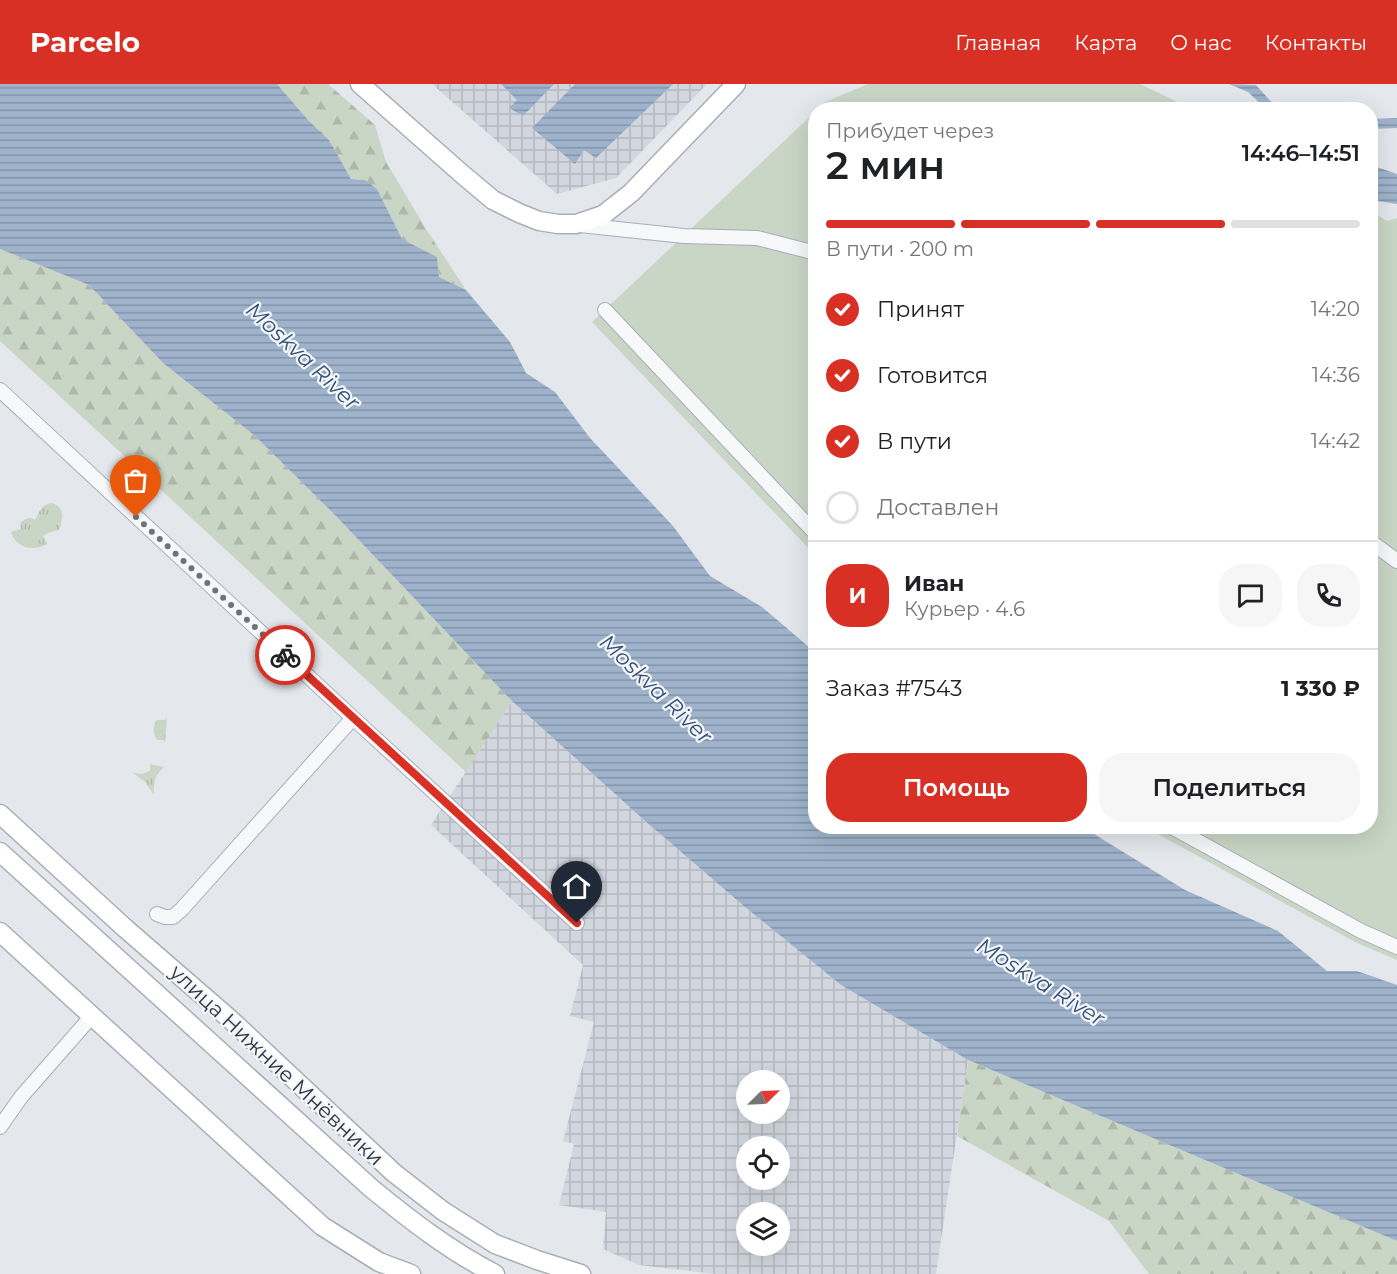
<!DOCTYPE html>
<html lang="ru">
<meta charset="utf-8">
<style>
body{margin:0;font-family:Montserrat,sans-serif;background:#f6f6f6;color:#202124;height:100vh;display:flex;flex-direction:column;font-size:22px;white-space:nowrap}
*{box-sizing:border-box;margin:0}
p{font-size:20px;color:#757577}
.icon{flex:none;width:33px;height:33px;fill:none;stroke:currentColor;stroke-width:2;stroke-linecap:round;stroke-linejoin:round}
.map{position:relative;flex:1;overflow:hidden}
.side{position:absolute;left:808px;top:18px;width:570px;height:732px;display:flex;flex-direction:column;background:#fff;border-radius:24px;box-shadow:0 6px 24px #0002}
.side>*{flex:none}
.needle{width:39px;rotate:66deg}
.buttons{position:absolute;left:736px;top:986px;display:grid;gap:12px}
.buttons a{display:grid;place-items:center;width:54px;height:54px;border-radius:50%;background:#fff;box-shadow:0 6px 24px #0002;font-size:30px}
.pin{position:absolute;display:grid;place-items:center;width:51px;height:51px;color:#fff;margin:-62px -26px;border-radius:50% 50% 50% 0;rotate:-45deg;box-shadow:0 0 6px #0007}
.pin .icon{rotate:45deg}
.courier{position:absolute;display:grid;place-items:center;width:60px;height:60px;margin:-30px;border:4px solid #d93025;border-radius:50%;background:#fff;color:#222;box-shadow:0 2px 8px #0007}
.head em{font-style:normal;font-weight:600}
.head div{display:flex;flex-direction:column-reverse}
.head{display:flex;align-items:center;justify-content:space-between;height:102px;padding:0 18px}
h1{font-size:39px;font-weight:600;line-height:45px}
.bar{display:grid;grid-template-columns:repeat(4,1fr);gap:9px 6px;align-content:center;height:72px;padding:0 18px}
.bar i{height:8px;border-radius:4px;background:#e0e0e0}
.bar .current{background:#d93025}
.bar p{grid-column:span 4}
.line{display:flex;align-items:center;gap:15px;padding:0 18px;border-top:2px solid #e0e0e0}
.line div{flex:1}
.round{display:grid;place-items:center;flex:none;width:63px;height:63px;border-radius:24px;background:#f6f6f6}
ol{padding:0 18px;list-style:none}
li{display:flex;align-items:center;gap:18px;height:66px}
li p{margin-inline-start:auto}
li .icon{padding:6px;border-radius:50%;background:#d93025;color:#fff;stroke-width:4}
li:last-child{color:#757577}
li i{width:33px;height:33px;border:3px solid #e0e0e0;border-radius:50%}
.button{display:flex;gap:12px;margin-top:auto;padding:12px 18px}
.button a{flex:1;height:69px;border-radius:24px;background:#d93025;color:#fff;font-size:24px;font-weight:600;line-height:69px;text-align:center}
.button a+a{background:#f6f6f6;color:#202124}
header{display:flex;align-items:center;gap:36px;box-sizing:border-box;height:84px;padding:0 30px;background:#d93025;color:#fff}
header strong{font-size:28px}
nav{display:flex;gap:33px;margin-inline-start:auto;font-size:21px}
.map>svg:first-child{display:block}
.industrial{fill:url(#industrial-grid);fill-rule:evenodd}
.grass{fill:#c9d6c5}
.forest{fill:url(#forest-firs)}
.park{fill:url(#park-tufts)}
.water{fill:url(#water-rules)}
.lines{fill:none;stroke-linecap:round;stroke-linejoin:round}
.street-casing{stroke:#a9aeb7;stroke-width:16}
.secondary-casing{stroke:#a9aeb7;stroke-width:21}
.street{stroke:#f7f8fa;stroke-width:14}
.secondary{stroke:#fff;stroke-width:18}
.done{stroke:#6c737f;stroke-width:6;stroke-dasharray:0 10.8}
.route{stroke:#d93025;stroke-width:8}
.labels{text-anchor:middle;dominant-baseline:central;stroke-width:4.5;stroke-linejoin:round;paint-order:stroke}
.street-label{font-size:21px;fill:#2b3445;stroke:#f4f6f9}
.water-label{font-size:22px;font-style:italic;fill:#34527a;stroke:#f4f6f9}
</style>
<header>
<strong>Parcelo</strong>
<nav><a>Главная</a><a>Карта</a><a>О нас</a><a>Контакты</a></nav>
</header>
<div class="map">
<svg width="1397" height="1190" viewBox="0 0 1397 1190">
<defs>
<pattern id="industrial-grid" width="8" height="8" patternUnits="userSpaceOnUse" patternTransform="scale(1.5)"><rect width="8" height="8" fill="#d2d6de"/><path d="M0 4h8M4 0v8" fill="none" stroke="#b4b8c0"/></pattern>
<pattern id="forest-firs" width="22" height="20" patternUnits="userSpaceOnUse" patternTransform="scale(1.5)"><rect width="22" height="20" fill="#c9d6c5"/><path d="M5 1l3.5 6h-7zM16 11l3.5 6h-7z" fill="#adb8ab"/></pattern>
<pattern id="park-tufts" width="24" height="20" patternUnits="userSpaceOnUse" patternTransform="scale(1.5)"><rect width="24" height="20" fill="#c9d6c5"/><path d="M3 7l-1-3M5 7V3M7 7l1-3M15 17l-1-3M17 17v-4M19 17l1-3" fill="none" stroke="#adb8ab"/></pattern>
<pattern id="water-rules" width="6" height="5" patternUnits="userSpaceOnUse" patternTransform="scale(1.5)"><rect width="6" height="5" fill="#9fb4cc"/><path d="M0 2.5h6" fill="none" stroke="#8293a7"/></pattern>
</defs>
<rect width="100%" height="100%" fill="#e4e7ec"/>
<path class="industrial" d="M432,0H707L616,94L557,110Z
M512,617L644,736L745,823L841,901L968,976L936,1190H715L639,1181L603,1165L606,1128L559,1121L574,1060L563,1057L594,938L570,932L583,881L431,741ZM747,996H780V1029H747ZM747,1062H780V1095H747ZM747,1128H780V1161H747Z"/>
<path class="grass" d="M868,0H1140L1192,25H817L825,18Z
M816,27V472L592,238Z
M1371,127L1387,137L1397,134V876L1355,858L1145,743L1371,742Z"/>
<path class="forest" d="M277,0H328L375,41L386,78L426,145L466,206L439,193L437,173L402,155L377,105L365,96L351,95L329,56L308,36Z
M0,165L89,201L163,279L254,351L335,431L512,617L466,688L0,257Z
M968,976L1397,1157V1190H1149L1109,1137L957,1052Z"/>
<path class="park" d="M52,419C66,424 63,434 59,446L50,448L43,452L47,460C33,468 16,464 11,448L21,445L20,439C25,435 29,432 35,436C40,428 40,421 52,419Z
M167,633L165,658L163,656H157C153,649 152,643 157,636H165Z
M150,680L164,683C155,691 153,699 154,711L145,698L132,688C138,690 145,691 150,686Z"/>
<path class="water" d="M0,0H277L308,36L329,56L351,95L365,96L377,105L402,155L437,173L439,193L466,206L510,258L526,289L555,308L590,354L673,442L710,492L762,523L816,569V742L1072,743L1094,750L1185,806L1278,847L1327,887H1357L1397,901V1157L968,976L841,901L745,823L644,736L512,617L335,431L254,351L163,279L89,201L0,165Z
M501,0H554L523,32L509,24L517,16Z
M575,0H673L596,74L584,66L575,80L532,44Z
M1229,0L1256,1L1275,22L1280,25H1266L1248,8Z
M1397,34V44L1371,45V35Z
M1371,81L1397,90V120L1371,116Z"/>
<g class="lines">
<g class="street-casing">
<path id="street" d="M580,141L684,152L757,154L816,169
M605,226L816,450
M0,306L353,634L577,839
M1371,458L1397,477
M1170,742L1361,847L1397,863
M157,830L165,833H173L182,825L353,634
M0,1043L21,1013L92,932"/>
</g>
<g class="secondary-casing">
<path id="secondary" d="M360,0L462,90L493,116L519,129L539,137L558,140H576L603,131L631,109L736,0
M0,730L126,845L231,936L394,1089L443,1127L495,1160L537,1176L581,1190
M0,768L371,1104C410,1136 450,1167 495,1190
M0,848L322,1142L379,1178L411,1190"/>
</g>
<use href="#street" class="street"/>
<use href="#secondary" class="secondary"/>
</g>
<g class="lines">
<path class="done" d="M136,433L285,571"/>
<path class="route" d="M285,571L577,839"/>
</g>
<g class="labels">
<g class="street-label">
<text transform="translate(277 981) rotate(43)">улица Нижние Мнёвники</text>
</g>
<g class="water-label">
<text transform="translate(303 272) rotate(43)">Moskva River</text>
<text transform="translate(656 605) rotate(44)">Moskva River</text>
<text transform="translate(1041 898) rotate(32)">Moskva River</text>
</g>
</g>
</svg>
<div class="buttons">
<a><svg class="needle" viewBox="-14 -14 28 28"><path d="M0-13l5 13h-10z" fill="#e53935"/><path d="M0 13l5-13h-10z" fill="#757577"/></svg></a>
<a><svg class="icon" aria-label="locate" viewBox="0 0 24 24"><circle cx="12" cy="12" r="6"/><path d="M12 2v4M12 18v4M2 12h4M18 12h4"/></svg></a>
<a><svg class="icon" aria-label="layers" viewBox="0 0 24 24"><path d="M12 4l9 5-9 5-9-5zM3 14l9 5 9-5"/></svg></a>
</div>
<div class="pin" style="left:136px;top:433px;background:#ea580c"><svg class="icon" aria-label="bag" viewBox="0 0 24 24"><path d="M5 8h14l-1 12H6zM9 8a3 3 0 0 1 6 0"/></svg></div>
<div class="pin" style="left:577px;top:839px;background:#1f2937"><svg class="icon" aria-label="home" viewBox="0 0 24 24"><path d="M3 11l9-7 9 7M6 9v11h12V9"/></svg></div>
<div class="courier" style="left:285px;top:571px"><svg class="icon" aria-label="bike" viewBox="0 0 24 24"><circle cx="6" cy="16" r="4"/><circle cx="18" cy="16" r="4"/><path d="M6 16l4-8h5l3 8M10 8l3 8H6M13 5h3"/></svg></div>
<section class="side">
<div class="head"><div><h1>2 мин</h1><p>Прибудет через</p></div><em>14:46–14:51</em></div>
<div class="bar"><i class="current"></i><i class="current"></i><i class="current"></i><i></i><p>В пути · 200 m</p></div>
<ol>
<li><svg class="icon" aria-label="check" viewBox="0 0 24 24"><path d="M5 12l5 5 9-10"/></svg>Принят<p>14:20</p></li>
<li><svg class="icon" aria-label="check" viewBox="0 0 24 24"><path d="M5 12l5 5 9-10"/></svg>Готовится<p>14:36</p></li>
<li><svg class="icon" aria-label="check" viewBox="0 0 24 24"><path d="M5 12l5 5 9-10"/></svg>В пути<p>14:42</p></li>
<li><i></i>Доставлен</li>
</ol>
<div class="line" style="height:108px"><b class="round" style="background:#d93025;color:#fff">И</b><div><b>Иван</b><p>Курьер · 4.6</p></div><a class="round"><svg class="icon" aria-label="chat" viewBox="0 0 24 24"><path d="M4 5h16v11H9l-5 4z"/></svg></a><a class="round"><svg class="icon" aria-label="phone" viewBox="0 0 24 24"><path d="M5 4h4l2 5-3 2q2 4 5 5l2-3 5 2v4C11 20 4 13 5 4z"/></svg></a></div>
<div class="line" style="height:78px"><div>Заказ #7543</div><b>1 330 ₽</b></div>
<div class="button"><a>Помощь</a><a>Поделиться</a></div>
</section>
</div>
